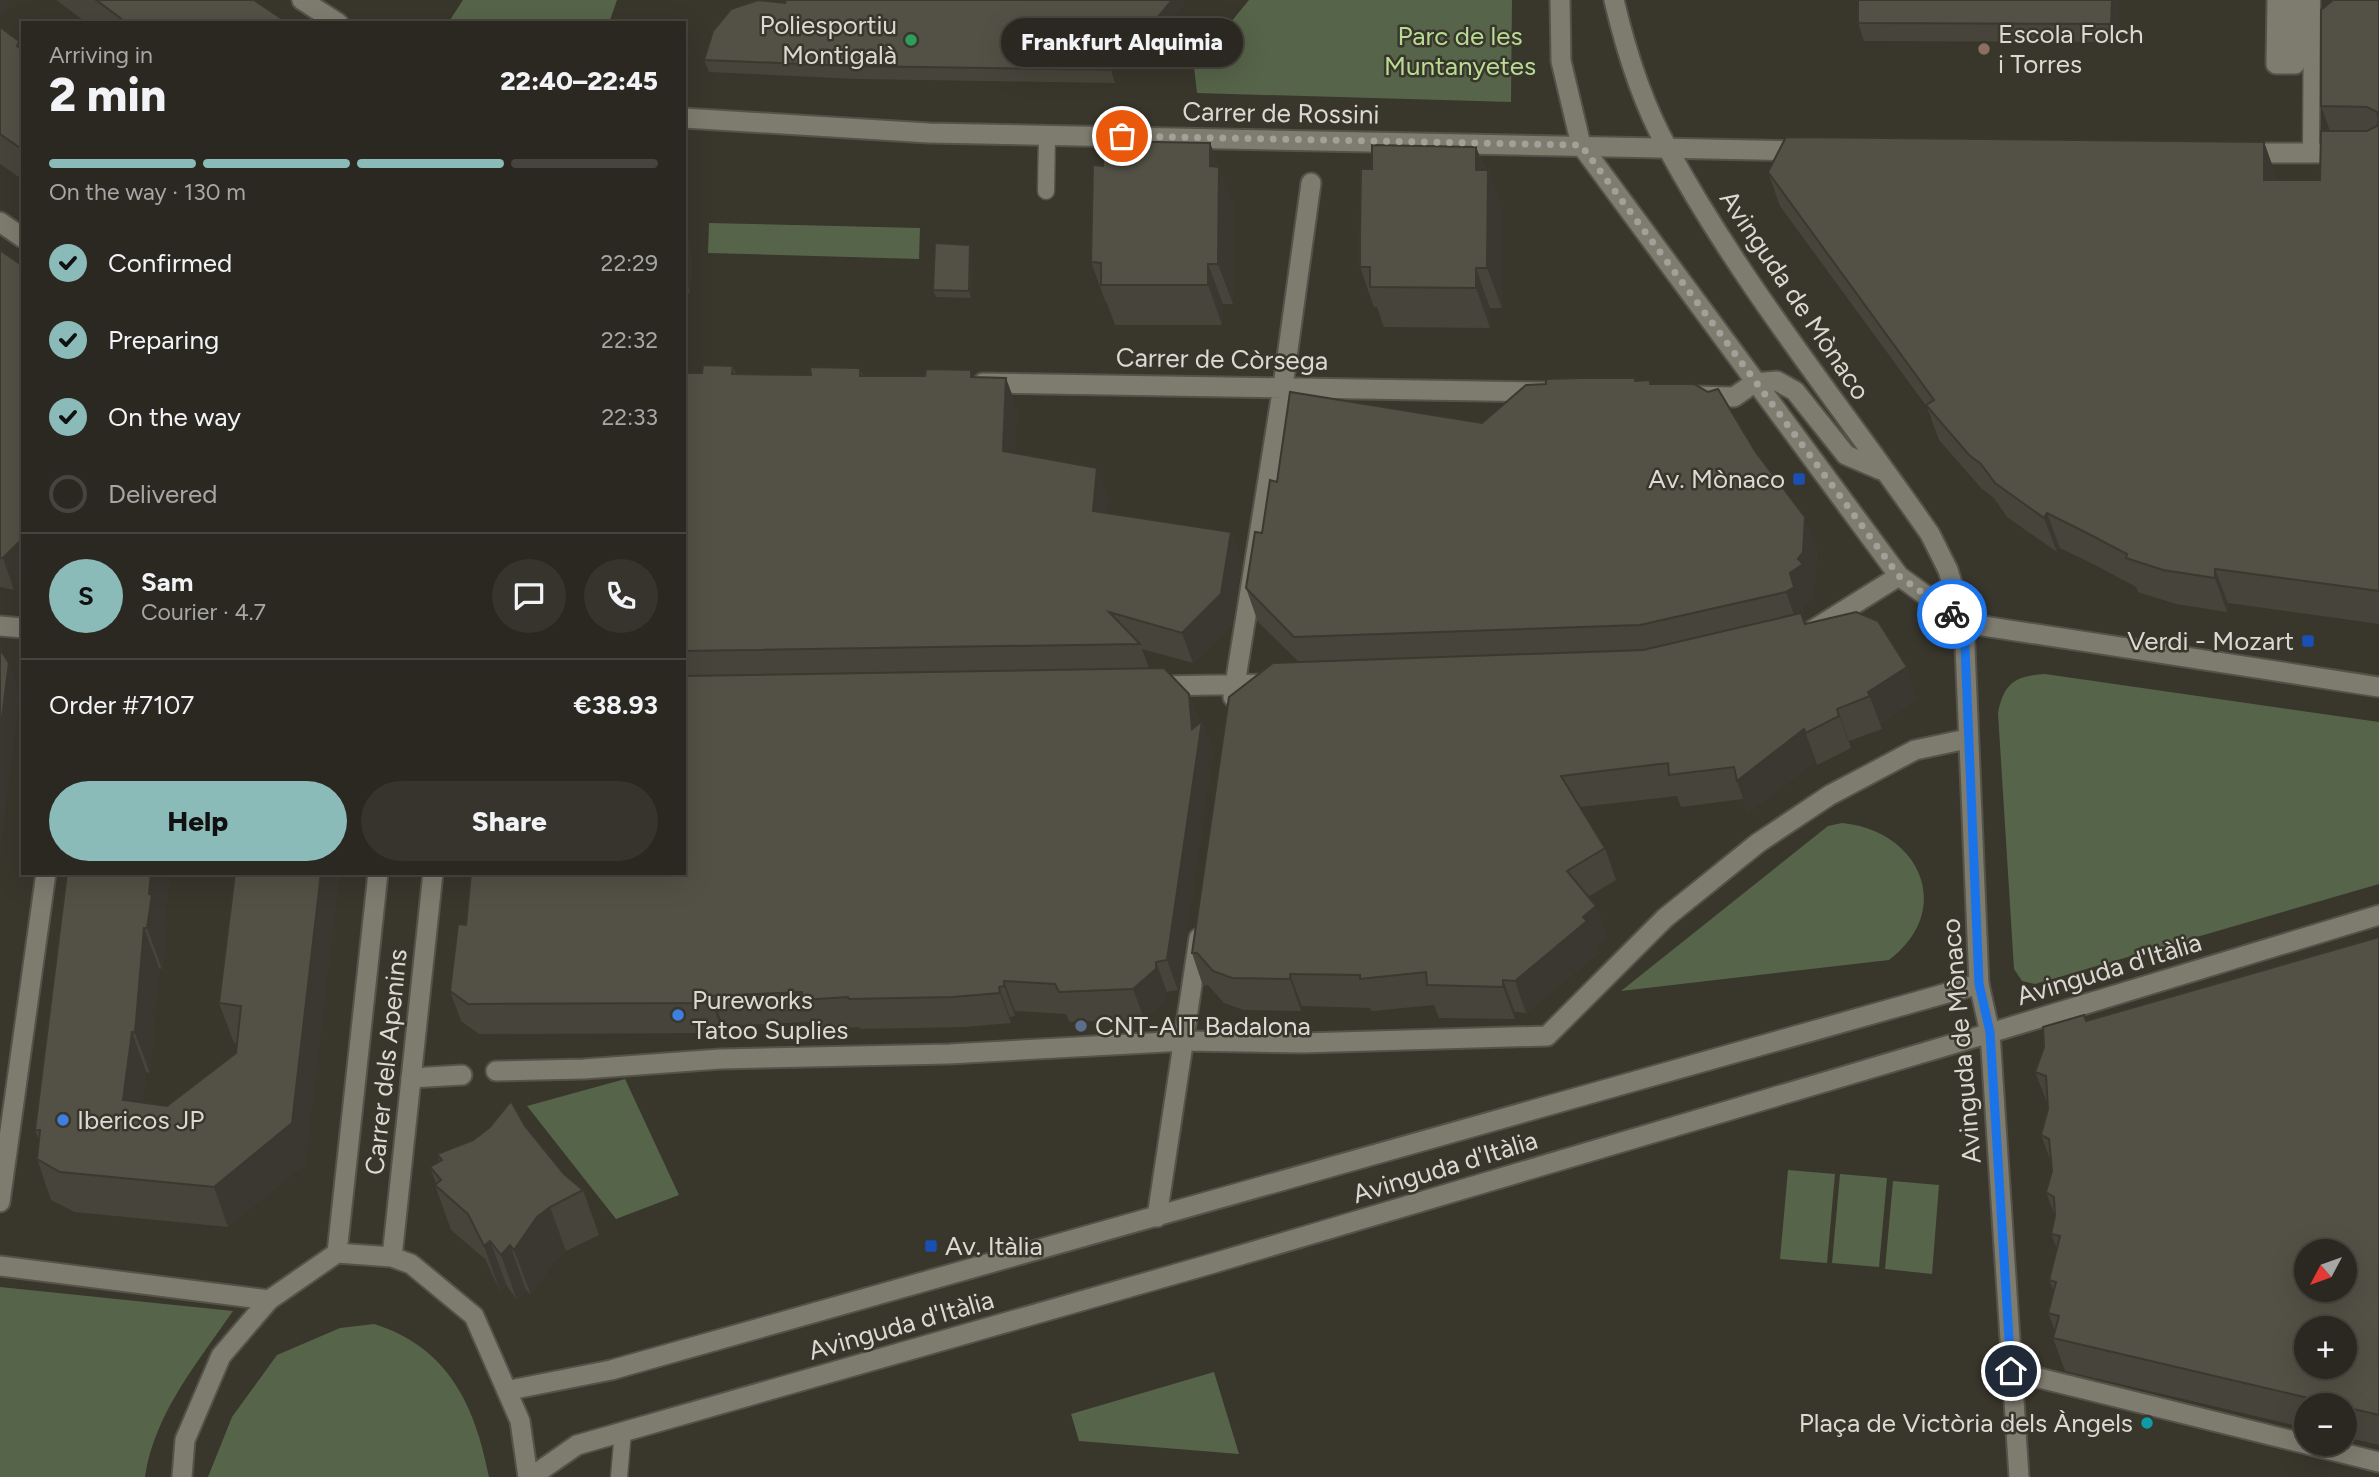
<!DOCTYPE html>
<meta charset="utf-8">
<style>
body{margin:0;font-family:Figtree,sans-serif;background:#37342e;color:#f1f3f6;height:100vh;display:flex;flex-direction:column;font-size:26px;white-space:nowrap}
*{box-sizing:border-box;margin:0}
p{font-size:23px;color:#a6a6a5}
.icon{flex:none;width:38px;height:38px;fill:none;stroke:currentColor;stroke-width:2;stroke-linecap:round;stroke-linejoin:round}
.map{position:relative;flex:1;overflow:hidden}
.side{position:absolute;left:21px;top:21px;width:665px;height:854px;display:flex;flex-direction:column;background:#2b2821;border-radius:0px;box-shadow:0 7px 28px #0002,0 0 0 2px #47443f}
.side>*{flex:none}
.needle{width:46px;rotate:229deg}
.buttons{position:absolute;left:2294px;top:1239px;display:grid;gap:14px}
.buttons a{display:grid;place-items:center;width:63px;height:63px;border-radius:50%;background:#2b2821;box-shadow:0 7px 28px #0002,0 0 0 2px #47443f;font-size:35px}
.pin{position:absolute;display:grid;place-items:center;width:60px;height:60px;color:#fff;margin:-30px;border:4px solid #fff;border-radius:50%;box-shadow:0 2px 7px #0007}
.courier{position:absolute;display:grid;place-items:center;width:70px;height:70px;margin:-35px;border:5px solid #1a73e8;border-radius:50%;background:#fff;color:#222;box-shadow:0 2px 9px #0007}
.bubble{position:absolute;height:49px;border-radius:24px;background:#2b2821;box-shadow:0 7px 28px #0002,0 0 0 2px #47443f;font-size:23px;font-weight:800;line-height:49px;text-align:center}
.overview em{font-style:normal;font-weight:800}
.overview div{display:flex;flex-direction:column-reverse}
.overview{display:flex;align-items:center;justify-content:space-between;height:119px;padding:0 28px}
h1{font-size:46px;font-weight:800;line-height:52px}
.bar{display:grid;grid-template-columns:repeat(4,1fr);gap:10px 7px;align-content:center;height:84px;padding:0 28px}
.bar i{height:9px;border-radius:5px;background:#47443f}
.bar .current{background:#8bbbb9}
.bar p{grid-column:span 4}
.line{display:flex;align-items:center;gap:18px;padding:0 28px;border-top:2px solid #47443f}
.line div{flex:1}
.round{display:grid;place-items:center;flex:none;width:74px;height:74px;border-radius:37px;background:#37342e}
ol{padding:0 28px;list-style:none}
li{display:flex;align-items:center;gap:21px;height:77px}
li p{margin-inline-start:auto}
li .icon{padding:7px;border-radius:50%;background:#8bbbb9;color:#111;stroke-width:4}
li:last-child{color:#a6a6a5}
li i{width:38px;height:38px;border:4px solid #47443f;border-radius:50%}
.action{display:flex;gap:14px;margin-top:auto;padding:14px 28px}
.action a{flex:1;height:80px;border-radius:42px;background:#8bbbb9;color:#111;font-size:28px;font-weight:800;line-height:80px;text-align:center}
.action a+a{background:#37342e;color:#f1f3f6}
.map>svg:first-child{display:block}
.green{fill:#566449}
.lines{fill:none;stroke-linecap:round;stroke-linejoin:round}
.service-casing{stroke:#545249;stroke-width:19}
.pedestrian-casing{stroke:#545249;stroke-width:23}
.minor-casing{stroke:#545249;stroke-width:23}
.tertiary-casing{stroke:#545249;stroke-width:23}
.service{stroke:#7e7b6f;stroke-width:16}
.pedestrian{stroke:#7e7b6f;stroke-width:19}
.minor{stroke:#7e7b6f;stroke-width:19}
.tertiary{stroke:#7e7b6f;stroke-width:19}
.wall{fill:#47453b}
.shaded-wall{fill:#3a3830}
.building{fill:#535045;stroke:#3a3830;stroke-width:2;fill-rule:evenodd}
.done{stroke:#a2a099;stroke-width:7;stroke-dasharray:0 12.6}
.route{stroke:#1a73e8;stroke-width:9}
.leisure-dot{fill:#2e9e5b;stroke:#39362c;stroke-width:2.5}
.education-dot{fill:#8d6e63;stroke:#39362c;stroke-width:2.5}
.transit-dot{fill:#1a4fb4;stroke:#39362c;stroke-width:2.5}
.shop-dot{fill:#3f7fe0;stroke:#39362c;stroke-width:2.5}
.service-dot{fill:#5c6f8a;stroke:#39362c;stroke-width:2.5}
.culture-dot{fill:#0f9aa8;stroke:#39362c;stroke-width:2.5}
.labels{text-anchor:middle;dominant-baseline:central;stroke-width:5;stroke-linejoin:round;paint-order:stroke}
.poi-label{font-size:26px;fill:#dbd9d3;stroke:#39362c;text-anchor:start}
.park-label{font-size:26px;fill:#b9dc94;stroke:#39362c}
.street-label{font-size:26px;fill:#dbd9d3;stroke:#39362c}
</style>
<div class="map">
<svg width="2379" height="1477" viewBox="0 0 2379 1477">
<rect width="100%" height="100%" fill="#39362c"/>
<path class="green" d="M463,0H617L609,23H448Z
M1249,0H1512L1511,102L1197,93L1194,67Z
M709,223L920,228L919,259L708,253Z
M2045,674L2379,722V884L2035,984L2022,981L2014,969L1998,713C2004,683 2015,676 2045,674Z
M1842,823C1919,830 1956,909 1889,960L1621,991L1828,826Z
M625,1079L679,1195L616,1219L527,1106Z
M1788,1170L1835,1174L1827,1263L1780,1259Z
M1840,1174L1887,1178L1879,1267L1832,1263Z
M1893,1181L1939,1185L1932,1274L1885,1269Z
M0,1287L233,1311C198,1362 154,1414 145,1477H0Z
M374,1324C448,1347 475,1405 489,1477H208L232,1417L277,1355L340,1328Z
M1214,1372L1239,1454L1079,1441L1071,1414Z"/>
<g class="lines">
<g class="service-casing">
<path id="service" d="M2311,153L2312,0
M1046,191L1047,135
M619,1477L623,1431"/>
</g>
<g class="pedestrian-casing">
<path id="pedestrian" d="M2277,0L2276,64H2295V0
M1283,386L1311,183
M496,1071L584,1069L720,1059L949,1054L1185,1041L1303,1043L1547,1036L1665,918L1758,843L1830,795L1915,750L1967,739
M411,1078L462,1075
M2011,1371L2379,1462"/>
</g>
<g class="minor-casing">
<path id="minor" d="M302,0L338,23
M684,118L929,133L1802,151
M2242,153H2379
M0,222L23,238
M983,383L1544,392
M1697,396L1734,397L1754,383
M0,626L23,628
M1808,633L1899,576
M1155,686L1272,684
M1233,697L1283,386
M0,1202L46,873
M1157,1217L1199,938
M337,1253L378,873
M392,1257L433,873
M0,1266L269,1300
M510,1390L611,1370L1979,984
M182,1477L185,1440L221,1356L269,1300L337,1253L392,1257L411,1264L474,1316L520,1421L528,1477
M531,1477L577,1445L1214,1263L1990,1033L2019,1477"/>
</g>
<g class="tertiary-casing">
<path id="tertiary" d="M1560,0L1561,61L1581,145L1899,576L1964,623L2379,687
M1614,0C1626,51 1642,103 1668,149C1742,285 1842,407 1930,534L1948,570L1964,623L1979,984L1990,1033L2379,915
M1754,383L1777,381L1795,391L1846,455L1881,470"/>
</g>
<use href="#service" class="service"/>
<use href="#pedestrian" class="pedestrian"/>
<use href="#minor" class="minor"/>
<use href="#tertiary" class="tertiary"/>
</g>
<path class="wall" d="M56,0H254L288,23H87Z
M786,0H1185L1183,5L1159,34L1088,33L1111,70L1115,83L857,79L709,72L704,60L785,3Z
M2119,0L2118,42L1864,41L1858,23Z
M2379,0V624L2228,603L2227,612L2176,604L2138,592L2136,587L2097,566L2060,548L2057,552L2007,517L1994,498L1982,489L1939,440L1927,407L1780,206L1768,172L2264,142L2276,176V180H2320L2330,131L2321,106Z
M0,27L23,50V180L0,164Z
M1210,143L1234,207L1233,304H1223L1222,325H1115L1107,303H1106L1091,262L1103,166Z
M1476,147L1485,170H1488L1502,210V308H1490V328L1384,327L1377,307H1374L1360,267L1372,169Z
M684,240L691,247L690,293L684,292Z
M970,245L972,251L971,298L936,297L933,290Z
M0,250L14,590L0,587Z
M733,366L736,374L811,375L860,368L863,376L974,377L1017,408L1015,453L1097,468L1108,498L1106,513L1231,532L1242,562L1232,624L1193,663L1142,649L1149,668L1189,694L1200,723L1202,721L1213,751L1178,990L1167,992V999L1144,1019L1070,1022L1066,1014L1015,1011V1016L1010,1017L1011,1023L964,1027L860,1029L859,1027L813,1030L810,1022L723,1026V1033L479,1034L461,1021L450,991L466,925L684,873V373H702Z
M1636,381L1652,384L1755,451L1817,550L1815,585L1812,589L1815,597L1802,606L1806,620L1805,622V624L1918,699L1880,724L1882,729L1849,741L1851,748L1817,765L1816,761L1748,813L1743,799L1681,807L1677,796L1580,807L1605,848L1616,880L1588,897L1596,906L1607,938L1596,947L1599,953L1526,1013L1515,1012V1019L1439,1018L1434,1005L1372,1011L1370,1008L1302,1006L1301,1011L1244,1010L1224,1003L1208,985L1203,986L1192,953L1299,662L1258,622L1246,588L1277,482L1482,423Z
M67,873L164,928L167,935L162,969L159,968L150,1073L146,1072L142,1103L167,1106L236,1053L237,1044L234,1043L219,1003L235,873L306,1163L228,1227L75,1212L51,1200L37,1159L39,1140L35,1130Z
M2379,937V1445L2345,1437V1405H2306V1428L2065,1371L2053,1338L2055,1331L2048,1313L2054,1292L2049,1280L2057,1249L2051,1234L2055,1216L2046,1192L2052,1171L2051,1162L2041,1135L2048,1109V1105L2035,1072L2086,1021Z
M525,1126L564,1174L583,1190L599,1235L566,1251L554,1262L531,1295L526,1290L517,1300L507,1286L500,1291L485,1259L451,1230L435,1185L436,1184L430,1167L439,1161L437,1154Z"/>
<path class="shaded-wall" d="M0,0H11L0,17Z
M1172,0H1185L1183,5L1159,34L1154,22Z
M2112,0H2119L2118,42L2111,24Z
M2264,142L2276,176V214L2264,180Z
M1210,143L1234,207L1233,304L1218,264L1210,166Z
M1476,147L1488,179V170L1502,210V308L1487,268L1476,170Z
M689,241L691,247L690,293L688,286Z
M970,245L972,251L971,298L969,291Z
M1208,264L1223,304L1222,325L1208,285Z
M1476,268L1490,308V328L1476,288Z
M1006,378L1017,408L1014,481L1003,451Z
M1097,468L1108,498L1104,541L1093,511Z
M2047,513L2060,548L2057,552L2044,518Z
M1805,517L1817,550L1815,585L1812,589L1815,597L1802,606L1806,620L1805,622L1813,645L1798,626L1786,592L1790,573L1798,559Z
M1231,532L1242,562L1232,624L1193,663L1182,633Z
M23,538V581L14,590L3,558Z
M2215,569L2228,603L2227,612L2215,578Z
M9,663L20,695L0,857V733Z
M1907,667L1918,699L1880,724L1868,692Z
M1189,694L1200,724L1202,721L1213,751L1178,990L1167,960L1192,729Z
M1837,709L1849,741L1851,748L1839,716Z
M1804,729L1816,761L1748,813L1737,781Z
M151,873H171L164,928L167,935L162,969L147,928L149,894Z
M321,873H340L306,1163L228,1227L214,1187Z
M1596,906L1607,938L1596,947L1599,953L1526,1013L1515,981L1583,917Z
M144,928L159,968L150,1073L135,1033Z
M1156,962L1167,992V999L1144,1019L1133,989Z
M1290,974L1302,1006L1301,1011L1290,979Z
M1503,980L1515,1012V1019L1503,987Z
M1004,981L1015,1011V1016L1004,986Z
M999,987L1010,1017L1011,1023L1000,993Z
M712,996L723,1026V1033L712,1003Z
M132,1032L146,1072L137,1140L123,1100Z
M550,1207L566,1251L554,1262L531,1295L514,1250L537,1217Z
M490,1241L507,1286L500,1291L484,1246Z
M510,1245L526,1290L517,1300L501,1255Z"/>
<path class="building" d="M96,0H254L288,23H127Z
M758,0L785,3L786,0H1172L1154,22L1081,20L1111,70L852,66L704,60L713,31L731,9Z
M1858,0H2112L2111,24L1858,23Z
M2333,0H2379V591L2215,569V578L2163,570L2126,558L2127,554L2085,532L2047,513L2044,518L1995,483L1981,464L1969,455L1926,405L1934,400L1768,172L1786,137L2264,142V180H2320L2321,131H2367L2377,126L2379,120L2377,112L2367,107L2321,106V10Z
M0,27L19,41L17,46L23,50V150L0,134Z
M1103,141L1210,143V166L1219,167L1218,264H1208V285H1101V263L1091,262L1093,165L1103,166Z
M1372,145L1476,147V170H1488L1487,268H1476V288L1370,287V267H1360V232L1361,169H1372Z
M684,240L689,241L688,286H684Z
M935,243L970,245L969,291L933,290Z
M0,250L23,266V538L3,558H0Z
M703,365L733,366L732,374L811,375L810,367L860,368V376H925L926,369L971,370V377L1006,378L1003,451L1097,468L1093,511L1231,532L1221,594L1182,633L1109,612L1140,644L684,651V373H702Z
M1579,378H1635V381L1650,380V384H1694L1708,392L1718,389L1755,451L1805,517L1803,552L1798,559L1803,564L1790,573L1794,587L1786,592L1640,625L1294,637L1246,588L1255,532L1262,533L1270,480L1277,482L1290,392L1482,423L1526,385L1546,384V379Z
M1856,612L1878,621L1907,667L1868,692L1870,696L1837,709L1839,716L1806,733L1804,729L1737,781L1734,767L1669,775L1668,763L1561,776L1605,848L1567,871L1596,906L1583,917L1587,921L1515,981L1503,980V987L1427,985L1426,972L1360,979V975L1290,974V979L1232,978L1213,971L1197,953H1192L1229,697L1273,663L1643,650L1801,613L1805,624Z
M0,649L9,663L0,733Z
M1164,668L1189,694L1192,729L1202,721L1167,960L1156,962V969L1133,989L1059,992L1055,984L1004,981V986L999,987L1000,993L953,997L849,999L848,997L802,1000V992L712,996V1003L468,1004L450,991L458,924L466,925L471,873H684V676Z
M67,873H151L149,894L152,895L147,928H144L135,1033L132,1032L123,1100L167,1106L236,1053L241,1006L219,1003L235,873H321L292,1123L214,1187L60,1172L37,1159L40,1130H35Z
M2379,937V1415L2345,1407V1405H2338L2053,1338L2059,1316L2048,1313L2056,1282L2049,1280L2060,1236L2051,1234L2055,1216L2054,1197L2046,1192L2052,1171L2049,1139L2041,1135L2048,1109L2046,1076L2035,1072L2044,1047L2043,1027L2084,1015L2086,1021ZM2306,1251H2345V1290H2306ZM2306,1328H2345V1367H2306Z
M511,1101L525,1126L564,1174L583,1190L550,1207L537,1217L514,1250L510,1245L501,1255L490,1241L484,1246L468,1214L435,1185L441,1180L430,1167L442,1160L437,1154L473,1140L490,1127Z"/>
<g class="lines">
<path class="done" d="M1122,136L1581,145L1899,576L1952,614"/>
<path class="route" d="M1952,614L1964,623L1979,984L1990,1032L2011,1371"/>
</g>
<circle class="leisure-dot" cx="911" cy="40" r="7"/>
<circle class="education-dot" cx="1984" cy="49" r="7"/>
<g class="transit-dot">
<rect x="1792" y="472" width="14" height="14" rx="3.5"/>
<rect x="2301" y="634" width="14" height="14" rx="3.5"/>
<rect x="924" y="1239" width="14" height="14" rx="3.5"/>
</g>
<g class="shop-dot">
<circle cx="678" cy="1015" r="7"/>
<circle cx="63" cy="1120" r="7"/>
</g>
<circle class="service-dot" cx="1081" cy="1026" r="7"/>
<circle class="culture-dot" cx="2147" cy="1423" r="7"/>
<g class="labels">
<g class="poi-label">
<text x="897" y="25" text-anchor="end">Poliesportiu<tspan x="897" dy="30">Montigalà</tspan></text>
<text x="1998" y="34">Escola Folch<tspan x="1998" dy="30">i Torres</tspan></text>
<text x="1785" y="479" text-anchor="end">Av. Mònaco</text>
<text x="2294" y="641" text-anchor="end">Verdi - Mozart</text>
<text x="692" y="1000">Pureworks<tspan x="692" dy="30">Tatoo Suplies</tspan></text>
<text x="1095" y="1026">CNT-AIT Badalona</text>
<text x="77" y="1120">Ibericos JP</text>
<text x="945" y="1246">Av. Itàlia</text>
<text x="2133" y="1423" text-anchor="end">Plaça de Victòria dels Àngels</text>
</g>
<g class="park-label">
<text x="1460" y="36">Parc de les<tspan x="1460" dy="30">Muntanyetes</tspan></text>
</g>
<g class="street-label">
<text transform="translate(1281 113) rotate(1)">Carrer de Rossini</text>
<text transform="translate(1795 295) rotate(56)">Avinguda de Mònaco</text>
<text transform="translate(1222 359) rotate(1)">Carrer de Còrsega</text>
<text transform="translate(2109 969) rotate(-17)">Avinguda d'Itàlia</text>
<text transform="translate(1961 1041) rotate(-95)">Avinguda de Mònaco</text>
<text transform="translate(386 1062) rotate(-84)">Carrer dels Apenins</text>
<text transform="translate(1445 1167) rotate(-17)">Avinguda d'Itàlia</text>
<text transform="translate(901 1325) rotate(-16)">Avinguda d'Itàlia</text>
</g>
</g>
</svg>
<div class="buttons">
<a><svg class="needle" viewBox="-14 -14 28 28"><path d="M0-13l5 13h-10z" fill="#e53935"/><path d="M0 13l5-13h-10z" fill="#a6a6a5"/></svg></a>
<a>+</a>
<a>−</a>
</div>
<div class="pin" style="left:1122px;top:136px;background:#ea580c"><svg class="icon" aria-label="bag" viewBox="0 0 24 24"><path d="M5 8h14l-1 12H6zM9 8a3 3 0 0 1 6 0"/></svg></div>
<div class="pin" style="left:2011px;top:1371px;background:#1f2937"><svg class="icon" aria-label="home" viewBox="0 0 24 24"><path d="M3 11l9-7 9 7M6 9v11h12V9"/></svg></div>
<div class="courier" style="left:1952px;top:614px"><svg class="icon" aria-label="bike" viewBox="0 0 24 24"><circle cx="6" cy="16" r="4"/><circle cx="18" cy="16" r="4"/><path d="M6 16l4-8h5l3 8M10 8l3 8H6M13 5h3"/></svg></div>
<div class="bubble" style="left:1001px;top:18px;width:242px">Frankfurt Alquimia</div>
<section class="side">
<div class="overview"><div><h1>2 min</h1><p>Arriving in</p></div><em>22:40–22:45</em></div>
<div class="bar"><i class="current"></i><i class="current"></i><i class="current"></i><i></i><p>On the way · 130 m</p></div>
<ol>
<li><svg class="icon" aria-label="check" viewBox="0 0 24 24"><path d="M5 12l5 5 9-10"/></svg>Confirmed<p>22:29</p></li>
<li><svg class="icon" aria-label="check" viewBox="0 0 24 24"><path d="M5 12l5 5 9-10"/></svg>Preparing<p>22:32</p></li>
<li><svg class="icon" aria-label="check" viewBox="0 0 24 24"><path d="M5 12l5 5 9-10"/></svg>On the way<p>22:33</p></li>
<li><i></i>Delivered</li>
</ol>
<div class="line" style="height:126px"><b class="round" style="background:#8bbbb9;color:#111">S</b><div><b>Sam</b><p>Courier · 4.7</p></div><a class="round"><svg class="icon" aria-label="chat" viewBox="0 0 24 24"><path d="M4 5h16v11H9l-5 4z"/></svg></a><a class="round"><svg class="icon" aria-label="phone" viewBox="0 0 24 24"><path d="M5 4h4l2 5-3 2q2 4 5 5l2-3 5 2v4C11 20 4 13 5 4z"/></svg></a></div>
<div class="line" style="height:91px"><div>Order #7107</div><b>€38.93</b></div>
<div class="action"><a>Help</a><a>Share</a></div>
</section>
</div>
